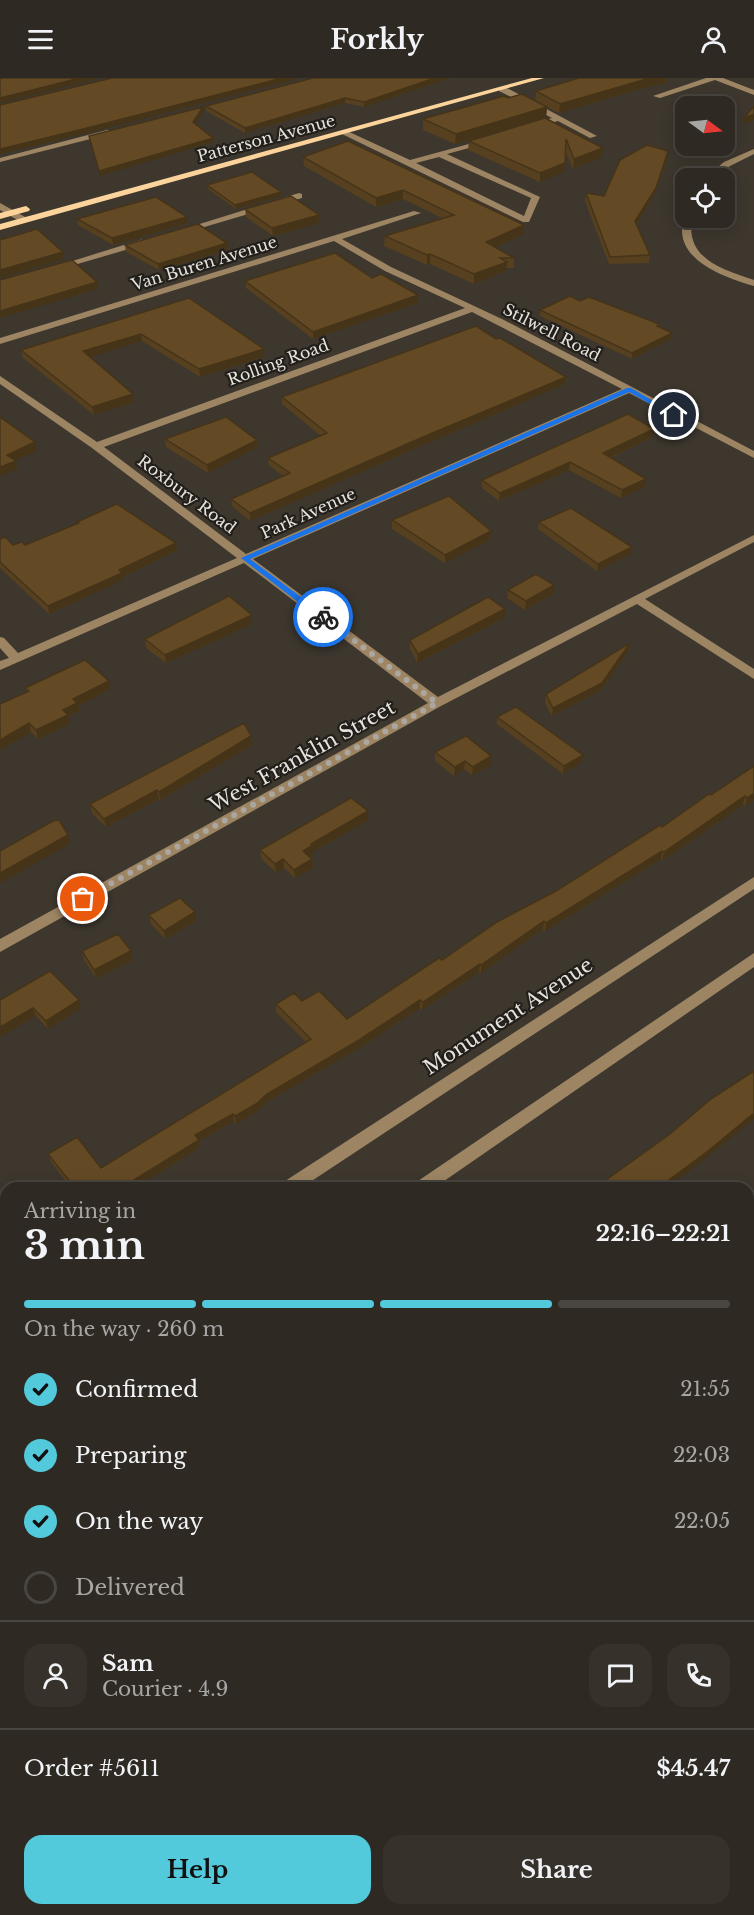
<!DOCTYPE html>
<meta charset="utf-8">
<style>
body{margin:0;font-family:"Libre Baskerville",serif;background:#36312a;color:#f1f3f6;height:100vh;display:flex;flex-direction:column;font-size:22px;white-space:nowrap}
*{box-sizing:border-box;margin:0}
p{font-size:20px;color:#a7a6a5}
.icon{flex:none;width:33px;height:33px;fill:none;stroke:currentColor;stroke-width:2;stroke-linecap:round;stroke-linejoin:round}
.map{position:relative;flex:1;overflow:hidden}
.drawer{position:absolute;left:0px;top:1104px;width:754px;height:734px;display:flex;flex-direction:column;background:#2e2922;border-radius:18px 18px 0 0;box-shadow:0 3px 15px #0003,0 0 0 2px #494540}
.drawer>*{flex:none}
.needle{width:39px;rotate:105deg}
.tools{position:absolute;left:675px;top:18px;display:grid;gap:12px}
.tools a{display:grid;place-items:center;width:60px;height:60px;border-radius:12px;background:#2e2922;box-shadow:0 3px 15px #0003,0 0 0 2px #494540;font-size:30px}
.pin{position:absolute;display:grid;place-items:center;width:51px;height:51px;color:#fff;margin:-26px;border:3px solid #fff;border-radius:50%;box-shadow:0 2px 6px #0007}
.courier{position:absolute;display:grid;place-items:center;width:60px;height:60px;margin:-30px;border:4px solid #1a73e8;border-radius:50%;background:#fff;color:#222;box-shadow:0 2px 8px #0007}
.overview em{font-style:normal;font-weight:800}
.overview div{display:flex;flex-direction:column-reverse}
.overview{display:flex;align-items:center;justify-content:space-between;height:102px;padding:0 24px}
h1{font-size:39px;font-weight:800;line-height:45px}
.bar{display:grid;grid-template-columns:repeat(4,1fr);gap:9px 6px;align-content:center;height:72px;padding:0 24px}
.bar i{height:8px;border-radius:4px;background:#494540}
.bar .active{background:#53cadc}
.bar p{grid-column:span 4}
.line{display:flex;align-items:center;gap:15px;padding:0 24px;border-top:2px solid #494540}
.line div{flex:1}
.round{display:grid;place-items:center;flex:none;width:63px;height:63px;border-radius:18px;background:#36312a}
ol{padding:0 24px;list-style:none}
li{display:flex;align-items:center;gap:18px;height:66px}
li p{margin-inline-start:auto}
li .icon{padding:6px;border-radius:50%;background:#53cadc;color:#111;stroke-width:4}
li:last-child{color:#a7a6a5}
li i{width:33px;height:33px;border:3px solid #494540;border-radius:50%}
.button{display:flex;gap:12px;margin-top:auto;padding:12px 24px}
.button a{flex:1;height:69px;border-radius:18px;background:#53cadc;color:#111;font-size:24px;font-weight:800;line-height:69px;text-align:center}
.button a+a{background:#36312a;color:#f1f3f6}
header{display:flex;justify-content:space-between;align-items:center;height:78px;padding:0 24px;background:#2e2922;font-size:27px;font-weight:800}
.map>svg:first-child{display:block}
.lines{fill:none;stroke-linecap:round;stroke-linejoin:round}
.minor{fill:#9d8563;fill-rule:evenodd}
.major{fill:#fbd39b;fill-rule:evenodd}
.wall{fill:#56401f}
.shaded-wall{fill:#463419}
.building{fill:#644a24;stroke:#463419;stroke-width:1.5}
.route{fill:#1a73e8}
.done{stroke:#aba69f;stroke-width:6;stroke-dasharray:0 10.8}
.labels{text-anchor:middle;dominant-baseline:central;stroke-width:4.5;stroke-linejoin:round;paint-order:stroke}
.far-street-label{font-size:16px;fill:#e6e2dc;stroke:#221f1b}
.street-label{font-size:20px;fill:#e6e2dc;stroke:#221f1b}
</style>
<header><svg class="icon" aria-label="menu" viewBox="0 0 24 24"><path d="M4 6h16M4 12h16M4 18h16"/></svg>Forkly<svg class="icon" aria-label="person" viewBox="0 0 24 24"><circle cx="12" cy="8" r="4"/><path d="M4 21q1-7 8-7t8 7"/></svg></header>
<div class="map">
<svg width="754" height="1837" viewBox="0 0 754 1837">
<rect width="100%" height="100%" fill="#3d372e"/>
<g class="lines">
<path class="minor" d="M706,0H723L754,12V17L715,2L660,20L653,18Z
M499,9H505L597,58L590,60L558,43L528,51V47L552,40L499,13Z
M107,52H110V56L0,84V80Z
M345,52L410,82L491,60V64L447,76L540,119L529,144H523L342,56L341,54ZM439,79L531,120L524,138L416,85Z
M754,71V76L730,88L713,100H705L724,84Z
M299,115L302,116V120L184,155L177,153Z
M0,125L27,140L28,142L21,144L0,132Z
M414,133L421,135L342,161L391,189L504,242L754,373V380L629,315L253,481L438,619L754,457V464L645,521L754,591V601L637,526L441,628L0,874V861L428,625L244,485L0,592V583L9,580L0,570V559L4,560L18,575L237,480L92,370L0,306V298L97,364L465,230L385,193L334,163L0,266V260ZM472,234L622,311L246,476L104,369Z
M685,138L692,140C685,181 722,191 754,202V208C723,199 669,180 685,138Z
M143,161L147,164L146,166L57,192L50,190Z
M754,799V811L301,1110H280L282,1105Z
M754,875V889L434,1110H413L415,1105Z
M6,1286V1305L0,1308V1289Z
M6,1386V1406L0,1408V1388Z
M754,1565V1589L748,1591V1567Z
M338,1832H362L364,1837H340Z
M479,1832H505L503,1837H477Z"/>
<path class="major" d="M532,0H544L0,152V146Z
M26,128L30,131L29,133L0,141V135Z"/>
</g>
<path class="wall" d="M313,0H450L364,29L345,25L245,55L206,33V28Z
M667,5L636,12L559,35L535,23L536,13Z
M508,20L547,29L546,39L455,66L423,52V41Z
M545,40L602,79L573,91L565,72L564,94L540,104L468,72L469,63Z
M668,73L667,81L654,117L636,147L650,177L649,185L609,186L585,123L586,115L604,118Z
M303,79L524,147V156L495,169L514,180V190H506V193L474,206L430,186L427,187L384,168L385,158L442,140L403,121L376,129L304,88Z
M207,107L281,118L236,131L208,111Z
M245,131L319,145L273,158L246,139Z
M77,141L188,145L113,167L78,147Z
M227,165L228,172L159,192L126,174L125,167Z
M372,200L418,225L313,261L246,210L245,203Z
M189,220L264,279L200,299L142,263L90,279L133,316L134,324L94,337L23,280L21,272Z
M580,223L659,246V249L671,261L632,281L540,238V232Z
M496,261L566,299L565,306L423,367L250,443L232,428L231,421L283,398L269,387L268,380L321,358L282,326V319Z
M652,359L610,380L645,409L621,420L569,392L499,423L482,410V402Z
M165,361L257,362L258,369L208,395L166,369Z
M392,442L491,453L490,462L445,485L392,451Z
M77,444L177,472L123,499V502L49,536L0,490V461L13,467H25L78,446Z
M539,444L632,469L631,476L597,493L538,451Z
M508,512L553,516L525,532L507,520Z
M505,531V539L417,585L410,570V562Z
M252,546L166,585L146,570L145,561Z
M630,565L628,574L600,613L552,638L545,625L546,616Z
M25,610L110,611L78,628L79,633L69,638L70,645L38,661L31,654L0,672V626L26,614Z
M497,639L583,677L582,684L563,696L497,646Z
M251,658L252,667L160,722L159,721L106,749L92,735L90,726Z
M435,674L491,687L472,697L464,691L454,698L435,683Z
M754,688V722L745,728L743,727L662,783L661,781L545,853L543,851L481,895L479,894L422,932L420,930L359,970L267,1024L256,1034L236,1046L234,1043L199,1063L200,1069L135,1110H71L51,1084L48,1076L101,1090L306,964L276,934V926L302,923L347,941L442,882L662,749Z
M368,742L314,773V776L309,778L313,790L295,800L284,790L276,794L261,781L260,772Z
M149,837L196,843L165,861L151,846Z
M82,873L133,882L96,900L84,882Z
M0,922L81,930L48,951L36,938Z
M0,1123L6,1128V1167L0,1161Z
M754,1720V1734L748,1727V1725Z"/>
<path class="shaded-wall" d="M80,0H101L0,25V20Z
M282,0H301L88,55L0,76V71Z
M435,0H450L364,29V24Z
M650,0H667V5L636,12L559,35L560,26Z
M345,20V25L245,55V50Z
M203,29L204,33L193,49V44Z
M547,29L546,39L455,66L456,56Z
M754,36V42L743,46L744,40Z
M213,60L214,64L100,98L99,93Z
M603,70L602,79L573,91L574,81Z
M668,73L667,81L654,117L634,151L635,143Z
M565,85L564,94L540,104V95Z
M403,112V121L376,129V120Z
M281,114V118L236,131L235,127Z
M319,137V145L273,158L272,150Z
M187,139L188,145L113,167L112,160Z
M524,147V156L485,174L486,164Z
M227,165L228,172L159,192L158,186Z
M63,174L64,181L0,200V192Z
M430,176V186L427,187V177Z
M507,184L506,193L474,206V196Z
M97,204L98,211L0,240V233Z
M418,217V225L313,261V254Z
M672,255L671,261L632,281V275Z
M141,256L142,263L84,281L83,273Z
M264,271V279L200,299L199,291Z
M566,299L565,306L423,367L250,443V435L423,359Z
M133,316L134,324L94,337L92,329Z
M654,351L652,359L602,383L603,375Z
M257,362L258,369L208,395L207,387Z
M35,364L37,373L8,385L7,377Z
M16,383L17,391L0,398V389Z
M570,384L569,392L499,423L500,415Z
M646,401L645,409L621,420L622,412Z
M491,453L490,462L445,485V477Z
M176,465L177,472L123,499V502L49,536L48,528Z
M632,469L631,476L597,493L598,486Z
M554,507L553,516L525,532L526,523Z
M505,531V539L417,585L418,576Z
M252,537V546L166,585L165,577Z
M630,565L628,574L600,613L552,638L553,630Z
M109,603L110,611L78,628L79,633L69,638L70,645L38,661L36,652L63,632L73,621Z
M29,645L31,654L0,672V662Z
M251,658L252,667L160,722L159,714Z
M583,677L582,684L563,696L564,688Z
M491,678V687L472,697L473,689Z
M465,683L464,691L454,698L455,689Z
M157,712L159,721L106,749L104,741Z
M754,715V722L745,728L747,720Z
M745,718L743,727L662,783L664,774Z
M368,733V742L314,773V776L304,781L303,773L311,766Z
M68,757L70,766L0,805V795Z
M662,773L661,781L545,853L546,845Z
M283,781L284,790L276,794L275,786Z
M312,781L313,790L295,800L294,792Z
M195,834L196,843L165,861L164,853Z
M544,843L543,851L481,895V887Z
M131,873L133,882L96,900L94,892Z
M480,886L479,894L422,932L423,924Z
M79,922L81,930L48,951L46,943Z
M420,922V930L359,970L267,1024L256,1034L236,1046L235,1038L267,1016Z
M33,930L36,938L0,959V949Z
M754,1035V1041L705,1081L666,1110H658Z
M233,1036L234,1043L199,1063L200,1069L135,1110H121L195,1057Z
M6,1820V1823L0,1828V1825Z"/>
<path class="building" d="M0,0H80L0,20Z
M112,0H282L87,50L0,71V27Z
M313,0H435L364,24L345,20L245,50L206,28Z
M579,0H650L560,26L536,13Z
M522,16L547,29L456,56L423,41L504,18L508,20Z
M754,28V36L744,40Z
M203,29L193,44L213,60L99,93L89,58Z
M545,40L603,70L574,81L566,61L565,85L540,95L469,63Z
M348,63L524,147L486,164L514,180H500L507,184L474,196L430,176L427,177L385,158L454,137L403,112L376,120L303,79Z
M647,67L668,73L656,110L635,143L650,177L610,179L586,115L604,118L620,82Z
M252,94L281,114L235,127L207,107Z
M291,118L319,137L272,150L245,131Z
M156,119L187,139L112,160L77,141Z
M198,146L227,165L158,186L125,167Z
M37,151L63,174L0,192V162Z
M335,175L372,200L381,196L418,217L313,254L245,203Z
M72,182L97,204L0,233V202Z
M570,218L580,223L589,219L659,246L657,248L672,255L632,275L540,232Z
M189,220L264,271L199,291L141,256L83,273L133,316L92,329L21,272Z
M476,248L496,261L500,260L566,299L423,359L250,435L231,421L290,395L268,380L327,355L282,319Z
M628,336L654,351L603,375L646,401L622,412L570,384L500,415L482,402Z
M0,339L35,364L7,377L16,383L0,389Z
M226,339L257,362L207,387L165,361Z
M449,418L491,453L445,477L392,442Z
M117,426L176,465L119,492L122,495L48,528L0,484V461L5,459L13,467L22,464L25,467L79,445L77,444Z
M571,430L632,469L598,486L539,444Z
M536,496L554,507L526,523L508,512Z
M229,518L252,537L165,577L145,561Z
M488,519L505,531L418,576L410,562Z
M630,565L602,605L553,630L546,616Z
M85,582L109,603L73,621L77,625L63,632L68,637L36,652L29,645L0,662V626L29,613L25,610Z
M516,629L583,677L564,688L497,639Z
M244,645L251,658L159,714L157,712L104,741L90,726Z
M466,658L491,678L473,689L465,683L455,689L435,674Z
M754,688V715L747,720L745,718L664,774L662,773L546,845L544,843L481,887L480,886L423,924L420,922L359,962L267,1016L256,1026L235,1038L233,1036L195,1057L199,1062L121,1110H75L48,1076L77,1059L101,1090L311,961L276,926L294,915L302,923L319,913L347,941L439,880L442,882L497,844L556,813L660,747L662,749L709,716L711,717Z
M351,720L368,733L311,766L313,767L303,773L312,781L294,792L283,781L275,786L260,772Z
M59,742L68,757L0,795V773L53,743Z
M180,820L195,834L164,853L149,837Z
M118,856L131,873L94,892L82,873Z
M50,893L79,922L46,943L33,930L0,949V922Z
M754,993V1035L708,1073L658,1110H595L670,1056L711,1021Z
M0,1123L6,1128V1163L0,1156Z
M754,1354V1447L748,1453V1360Z
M754,1740V1820L748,1826V1746Z
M6,1794V1820L0,1825V1798Z
M232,1832H280L284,1837H227Z
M671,1832H744L739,1837H666Z"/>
<path class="route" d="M627,310H631L677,337L672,338L629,314L250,481L325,537V541H320L241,480Z"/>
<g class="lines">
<path class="done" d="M83,821L437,625L323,539"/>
</g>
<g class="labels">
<g class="far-street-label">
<text transform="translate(266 60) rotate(-15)">Patterson Avenue</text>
<text transform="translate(204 185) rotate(-17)">Van Buren Avenue</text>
<text transform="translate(552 254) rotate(27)">Stilwell Road</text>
<text transform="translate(278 284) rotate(-20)">Rolling Road</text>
<text transform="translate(187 416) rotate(37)">Roxbury Road</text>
<text transform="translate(308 435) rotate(-24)">Park Avenue</text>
</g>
<g class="street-label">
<text transform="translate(302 678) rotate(-29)">West Franklin Street</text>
<text transform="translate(508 938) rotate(-33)">Monument Avenue</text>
</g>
</g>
</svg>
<div class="tools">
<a><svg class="needle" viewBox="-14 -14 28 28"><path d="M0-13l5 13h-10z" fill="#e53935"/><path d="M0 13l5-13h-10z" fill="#a7a6a5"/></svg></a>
<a><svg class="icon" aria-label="locate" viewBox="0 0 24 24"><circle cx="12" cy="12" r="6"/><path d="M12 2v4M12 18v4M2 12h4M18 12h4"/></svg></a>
</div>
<div class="pin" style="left:83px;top:821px;background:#ea580c"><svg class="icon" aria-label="bag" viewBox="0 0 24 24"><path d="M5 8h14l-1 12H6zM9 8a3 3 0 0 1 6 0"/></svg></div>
<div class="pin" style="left:674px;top:337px;background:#1f2937"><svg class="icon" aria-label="home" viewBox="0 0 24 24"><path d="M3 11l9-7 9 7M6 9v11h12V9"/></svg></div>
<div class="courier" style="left:323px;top:539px"><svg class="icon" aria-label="bike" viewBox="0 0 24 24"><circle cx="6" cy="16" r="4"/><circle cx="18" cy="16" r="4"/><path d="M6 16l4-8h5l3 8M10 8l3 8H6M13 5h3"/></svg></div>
<section class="drawer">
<div class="overview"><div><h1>3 min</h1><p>Arriving in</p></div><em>22:16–22:21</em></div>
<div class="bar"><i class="active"></i><i class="active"></i><i class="active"></i><i></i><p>On the way · 260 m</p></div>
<ol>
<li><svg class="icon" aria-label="check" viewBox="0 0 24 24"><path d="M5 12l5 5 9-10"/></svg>Confirmed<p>21:55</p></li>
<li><svg class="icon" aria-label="check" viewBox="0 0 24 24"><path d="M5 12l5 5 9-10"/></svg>Preparing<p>22:03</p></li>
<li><svg class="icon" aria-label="check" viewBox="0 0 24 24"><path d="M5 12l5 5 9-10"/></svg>On the way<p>22:05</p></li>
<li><i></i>Delivered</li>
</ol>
<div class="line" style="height:108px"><a class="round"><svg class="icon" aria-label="person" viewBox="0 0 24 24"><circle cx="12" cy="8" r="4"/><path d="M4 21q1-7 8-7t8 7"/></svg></a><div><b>Sam</b><p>Courier · 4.9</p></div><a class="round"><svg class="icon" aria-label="chat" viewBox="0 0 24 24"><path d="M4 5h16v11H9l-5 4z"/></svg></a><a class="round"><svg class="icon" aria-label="phone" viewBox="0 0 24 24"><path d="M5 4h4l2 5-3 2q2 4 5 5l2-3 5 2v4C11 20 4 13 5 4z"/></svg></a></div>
<div class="line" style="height:78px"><div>Order #5611</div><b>$45.47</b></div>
<div class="button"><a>Help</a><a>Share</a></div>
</section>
</div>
